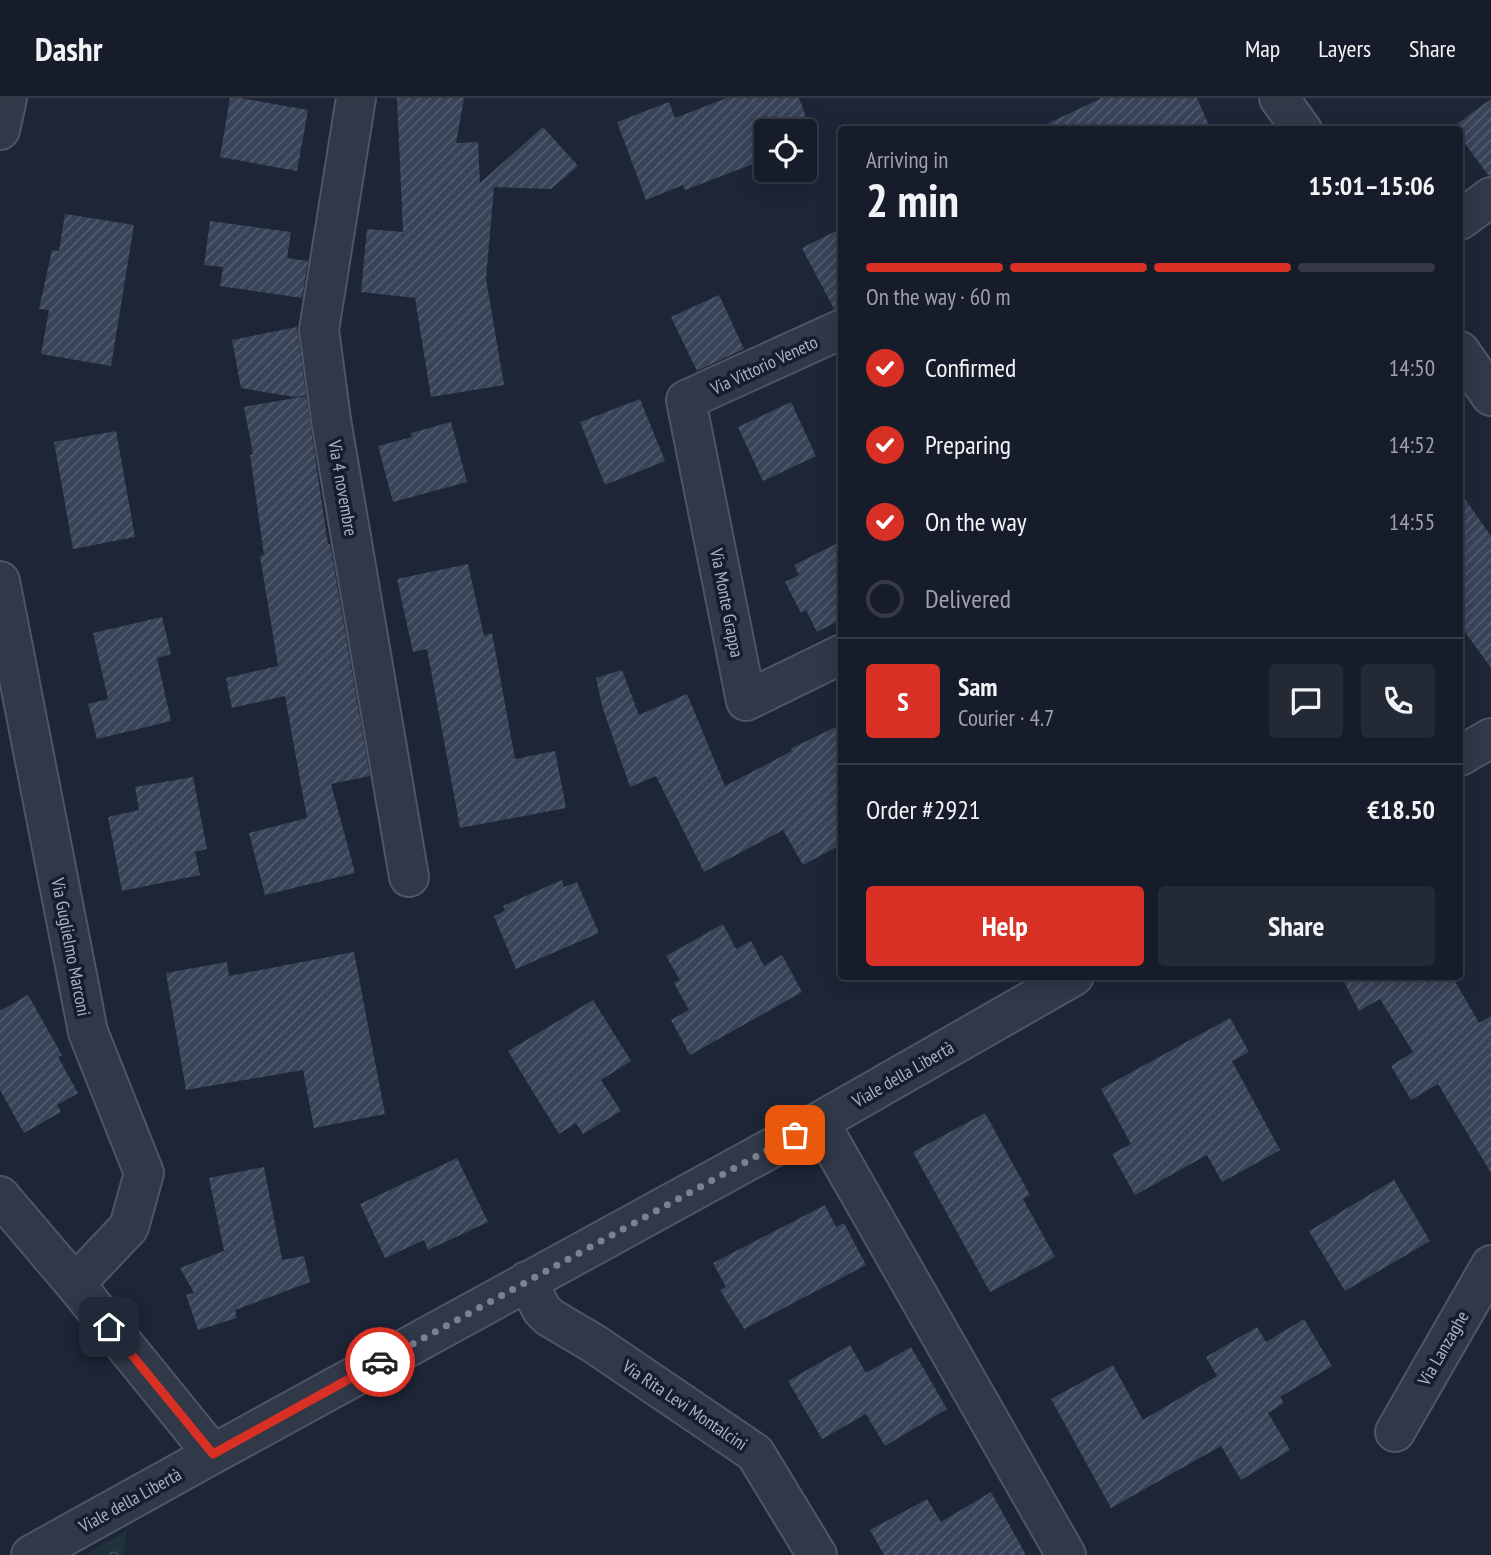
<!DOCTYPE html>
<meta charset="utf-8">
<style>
body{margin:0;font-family:"PT Sans Narrow",sans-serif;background:#232935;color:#f1f3f6;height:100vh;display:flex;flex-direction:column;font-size:26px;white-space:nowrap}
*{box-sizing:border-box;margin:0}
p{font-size:23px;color:#9ea1a8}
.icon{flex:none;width:38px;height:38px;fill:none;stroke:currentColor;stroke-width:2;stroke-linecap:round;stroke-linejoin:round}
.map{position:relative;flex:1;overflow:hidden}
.details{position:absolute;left:838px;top:28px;width:625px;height:854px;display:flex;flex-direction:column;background:#161c29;border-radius:7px;box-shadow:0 4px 18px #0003,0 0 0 2px #353a46}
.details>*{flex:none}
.fabs{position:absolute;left:754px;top:21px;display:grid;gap:14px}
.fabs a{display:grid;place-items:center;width:63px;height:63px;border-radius:7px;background:#161c29;box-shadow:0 4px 18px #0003,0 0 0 2px #353a46;font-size:35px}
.pin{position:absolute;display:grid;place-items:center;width:60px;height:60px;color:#fff;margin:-30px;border-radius:14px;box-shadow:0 4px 10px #0006}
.courier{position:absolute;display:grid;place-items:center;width:70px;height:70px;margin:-35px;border:5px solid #d93025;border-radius:50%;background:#fff;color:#222;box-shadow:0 2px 9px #0007}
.summary em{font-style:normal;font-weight:800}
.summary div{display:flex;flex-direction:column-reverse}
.summary{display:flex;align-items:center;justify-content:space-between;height:119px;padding:0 28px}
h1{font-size:46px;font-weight:800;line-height:52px}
.bar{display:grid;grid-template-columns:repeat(4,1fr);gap:10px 7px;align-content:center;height:84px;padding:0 28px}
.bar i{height:9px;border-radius:5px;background:#353a46}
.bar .on{background:#d93025}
.bar p{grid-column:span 4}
.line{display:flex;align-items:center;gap:18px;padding:0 28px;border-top:2px solid #353a46}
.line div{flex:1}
.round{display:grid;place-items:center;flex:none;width:74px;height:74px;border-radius:7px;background:#232935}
ol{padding:0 28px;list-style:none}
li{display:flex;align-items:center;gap:21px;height:77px}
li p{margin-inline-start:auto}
li .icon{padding:7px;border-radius:50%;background:#d93025;color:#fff;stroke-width:4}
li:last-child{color:#9ea1a8}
li i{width:38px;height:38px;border:4px solid #353a46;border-radius:50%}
.button{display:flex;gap:14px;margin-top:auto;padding:14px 28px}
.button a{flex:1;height:80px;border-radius:7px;background:#d93025;color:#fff;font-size:28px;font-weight:800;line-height:80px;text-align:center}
.button a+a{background:#232935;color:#f1f3f6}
header{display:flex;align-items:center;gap:42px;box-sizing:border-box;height:98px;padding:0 35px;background:#161c29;border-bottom:2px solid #353a46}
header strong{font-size:33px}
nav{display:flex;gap:38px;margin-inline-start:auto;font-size:24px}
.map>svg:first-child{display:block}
.forest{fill:url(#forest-crowns)}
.building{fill:url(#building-hatch)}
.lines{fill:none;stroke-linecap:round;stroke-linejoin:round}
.minor-casing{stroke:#4e5566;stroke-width:42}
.minor{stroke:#313848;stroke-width:38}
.done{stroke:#798193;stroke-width:7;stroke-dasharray:0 12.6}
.route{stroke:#d93025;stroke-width:9}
.labels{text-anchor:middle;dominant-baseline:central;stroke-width:7;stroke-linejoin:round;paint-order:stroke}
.street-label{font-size:18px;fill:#aab2c5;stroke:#161d2c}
</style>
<header>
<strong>Dashr</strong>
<nav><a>Map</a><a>Layers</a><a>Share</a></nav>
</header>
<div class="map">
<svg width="1491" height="1457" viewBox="0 0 1491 1457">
<defs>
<pattern id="forest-crowns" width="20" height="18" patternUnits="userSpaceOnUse" patternTransform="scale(1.75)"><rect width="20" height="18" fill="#1f3338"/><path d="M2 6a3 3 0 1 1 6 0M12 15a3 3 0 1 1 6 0" fill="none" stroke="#3d4e53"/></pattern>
<pattern id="building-hatch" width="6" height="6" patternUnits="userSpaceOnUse" patternTransform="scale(1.75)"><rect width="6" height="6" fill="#394358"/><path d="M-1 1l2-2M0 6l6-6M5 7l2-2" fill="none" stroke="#535c6e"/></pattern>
</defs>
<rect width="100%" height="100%" fill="#1d2637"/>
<path class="forest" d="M127,1433L123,1457H84Z"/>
<path class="building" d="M230,0H240L308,12L297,73L220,59Z
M397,0H464L456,45L478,44L480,85L543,29L578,68L551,91L494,89L486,181L504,287L431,299L415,200L361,194L367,131L403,134Z
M727,0H799L813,38L805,41V33H766V61L685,92L683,87L646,102L617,24L669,4L675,20Z
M1102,0H1197L1211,32H1034Z
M1491,1V78L1488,77L1460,39V32H1454L1453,29Z
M65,116L134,127L111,268L41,256L49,212L39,211L52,152L59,153Z
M210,123L291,134L287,160L308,163L302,200L220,188L223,169L204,167Z
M842,130V210L834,211L802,150Z
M719,197L744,251L697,273L671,219Z
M297,229L306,297L295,299L241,290L232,242Z
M306,298L328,446H330L370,678L331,686L355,775L265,797L249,735L307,720L285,598L232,610L226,580L278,568L260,458L264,457L250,357L253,356L244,309Z
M640,301L665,363L605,387L580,324Z
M791,304L816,358L763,383L738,329Z
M451,324L467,384L393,404L378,348L412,339L411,335Z
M116,333L135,439L73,451L54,344Z
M1460,394L1491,438V570L1460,527Z
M842,443V521L817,534L806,512L801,515L785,484L799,477L794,467Z
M468,466L484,538L492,535L515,661L555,653L566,710L460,730L427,551L413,554L397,481Z
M162,519L171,556L157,560L171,623L97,641L88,606L108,601L93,535Z
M622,572L639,617L687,596L725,688L792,653L790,651L842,626V746L803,767L783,732L704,774L656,678L630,689L602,608L596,580Z
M193,679L207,751L195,754L200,777L122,793L108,719L139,712L135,689Z
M562,782L564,789L577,784L599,835L516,871L494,818L505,813L503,808Z
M723,826L736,851L751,843L764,868L782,857L802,894L690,957L671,922L689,912L674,885L680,882L666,858Z
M354,854L385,1016L314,1030L303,972L186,992L166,875L227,864L229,878Z
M1341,878H1452L1479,925L1491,918V1075L1438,986L1411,1002L1391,968L1413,954L1380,901L1359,913Z
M28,897L62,957L58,959L78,995L57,1007L61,1014L24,1035L0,992V913Z
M593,902L631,963L601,982L621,1013L583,1036L576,1025L559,1036L508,953Z
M1230,920L1249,954L1232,963L1280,1052L1222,1084L1207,1057L1135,1097L1112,1056L1131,1046L1101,991Z
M985,1015L1030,1097L1023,1101L1055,1159L990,1194L913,1054Z
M457,1060L488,1124L428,1152L424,1142L385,1160L360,1106Z
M264,1069L282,1162L304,1158L310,1184L235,1212L237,1220L198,1232L186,1197L194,1195L180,1170L224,1153L209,1080Z
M1394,1082L1430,1143L1345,1193L1309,1133Z
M825,1107L836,1129L844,1125L866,1167L744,1231L720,1192L726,1189L713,1165Z
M1304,1221L1332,1268L1280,1299L1284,1305L1268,1315L1290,1352L1241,1382L1221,1348L1111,1410L1051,1301L1113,1267L1143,1322L1217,1278L1206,1259L1257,1229L1266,1244Z
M850,1247L866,1275L911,1249L947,1311L885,1348L866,1316L822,1341L788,1283Z
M991,1394L1026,1457H884L870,1432L927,1401L941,1424Z"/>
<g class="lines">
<g class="minor-casing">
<path id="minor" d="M356,0L319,232L331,322L409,779
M1279,0L1302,32
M0,32L7,0
M1460,122L1491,99
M842,231L686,302L746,603L842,556
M1460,253L1491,298
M0,483L88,934L144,1075L129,1129L75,1186
M1460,658L1491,640
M819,1024L1066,1457
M0,1098L75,1186L213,1356
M527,1183L542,1212L549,1219L593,1245L755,1355L817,1457
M1395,1334L1491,1167
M31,1457L213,1356L819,1024L1074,878"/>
</g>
<use href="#minor" class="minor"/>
</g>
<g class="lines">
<path class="done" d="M380,1264L795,1037"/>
<path class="route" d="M109,1229L213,1356L380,1264"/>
</g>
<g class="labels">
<g class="street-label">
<text transform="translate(764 267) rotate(-25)">Via Vittorio Veneto</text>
<text transform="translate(343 390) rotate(80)">Via 4 novembre</text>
<text transform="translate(727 505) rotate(79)">Via Monte Grappa</text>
<text transform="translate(71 849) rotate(79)">Via Guglielmo Marconi</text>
<text transform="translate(903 976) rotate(-30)">Viale della Libertà</text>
<text transform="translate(1443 1250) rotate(-60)">Via Lanzaghe</text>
<text transform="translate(685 1307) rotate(34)">Via Rita Levi Montalcini</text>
<text transform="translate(130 1402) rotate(-29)">Viale della Libertà</text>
</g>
</g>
</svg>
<div class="fabs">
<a><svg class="icon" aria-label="locate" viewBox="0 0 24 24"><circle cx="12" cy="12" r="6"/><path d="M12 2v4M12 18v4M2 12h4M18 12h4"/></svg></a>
</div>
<div class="pin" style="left:795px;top:1037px;background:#ea580c"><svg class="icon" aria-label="bag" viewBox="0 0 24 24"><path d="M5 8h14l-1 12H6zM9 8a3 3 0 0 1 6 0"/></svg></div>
<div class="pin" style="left:109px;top:1229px;background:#1f2937"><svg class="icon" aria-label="home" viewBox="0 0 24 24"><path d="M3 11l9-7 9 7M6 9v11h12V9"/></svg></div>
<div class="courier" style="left:380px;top:1264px"><svg class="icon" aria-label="car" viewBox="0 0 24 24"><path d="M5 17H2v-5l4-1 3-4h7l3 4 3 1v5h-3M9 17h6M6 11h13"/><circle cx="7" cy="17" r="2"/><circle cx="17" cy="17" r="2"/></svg></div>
<section class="details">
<div class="summary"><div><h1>2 min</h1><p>Arriving in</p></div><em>15:01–15:06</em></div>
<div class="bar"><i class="on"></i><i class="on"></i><i class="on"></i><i></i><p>On the way · 60 m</p></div>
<ol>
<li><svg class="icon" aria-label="check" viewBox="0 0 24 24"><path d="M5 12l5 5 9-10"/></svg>Confirmed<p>14:50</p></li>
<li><svg class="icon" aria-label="check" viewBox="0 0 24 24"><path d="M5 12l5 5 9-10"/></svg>Preparing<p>14:52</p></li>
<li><svg class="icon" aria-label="check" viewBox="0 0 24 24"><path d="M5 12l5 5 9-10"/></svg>On the way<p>14:55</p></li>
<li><i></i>Delivered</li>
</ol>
<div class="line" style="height:126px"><b class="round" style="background:#d93025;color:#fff">S</b><div><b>Sam</b><p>Courier · 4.7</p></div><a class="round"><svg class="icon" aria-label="chat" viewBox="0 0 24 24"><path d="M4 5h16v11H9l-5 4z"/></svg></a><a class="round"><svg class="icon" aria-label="phone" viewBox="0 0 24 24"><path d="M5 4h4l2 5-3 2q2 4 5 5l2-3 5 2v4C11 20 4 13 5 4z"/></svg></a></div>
<div class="line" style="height:91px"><div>Order #2921</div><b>€18.50</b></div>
<div class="button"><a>Help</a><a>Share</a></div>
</section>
</div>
